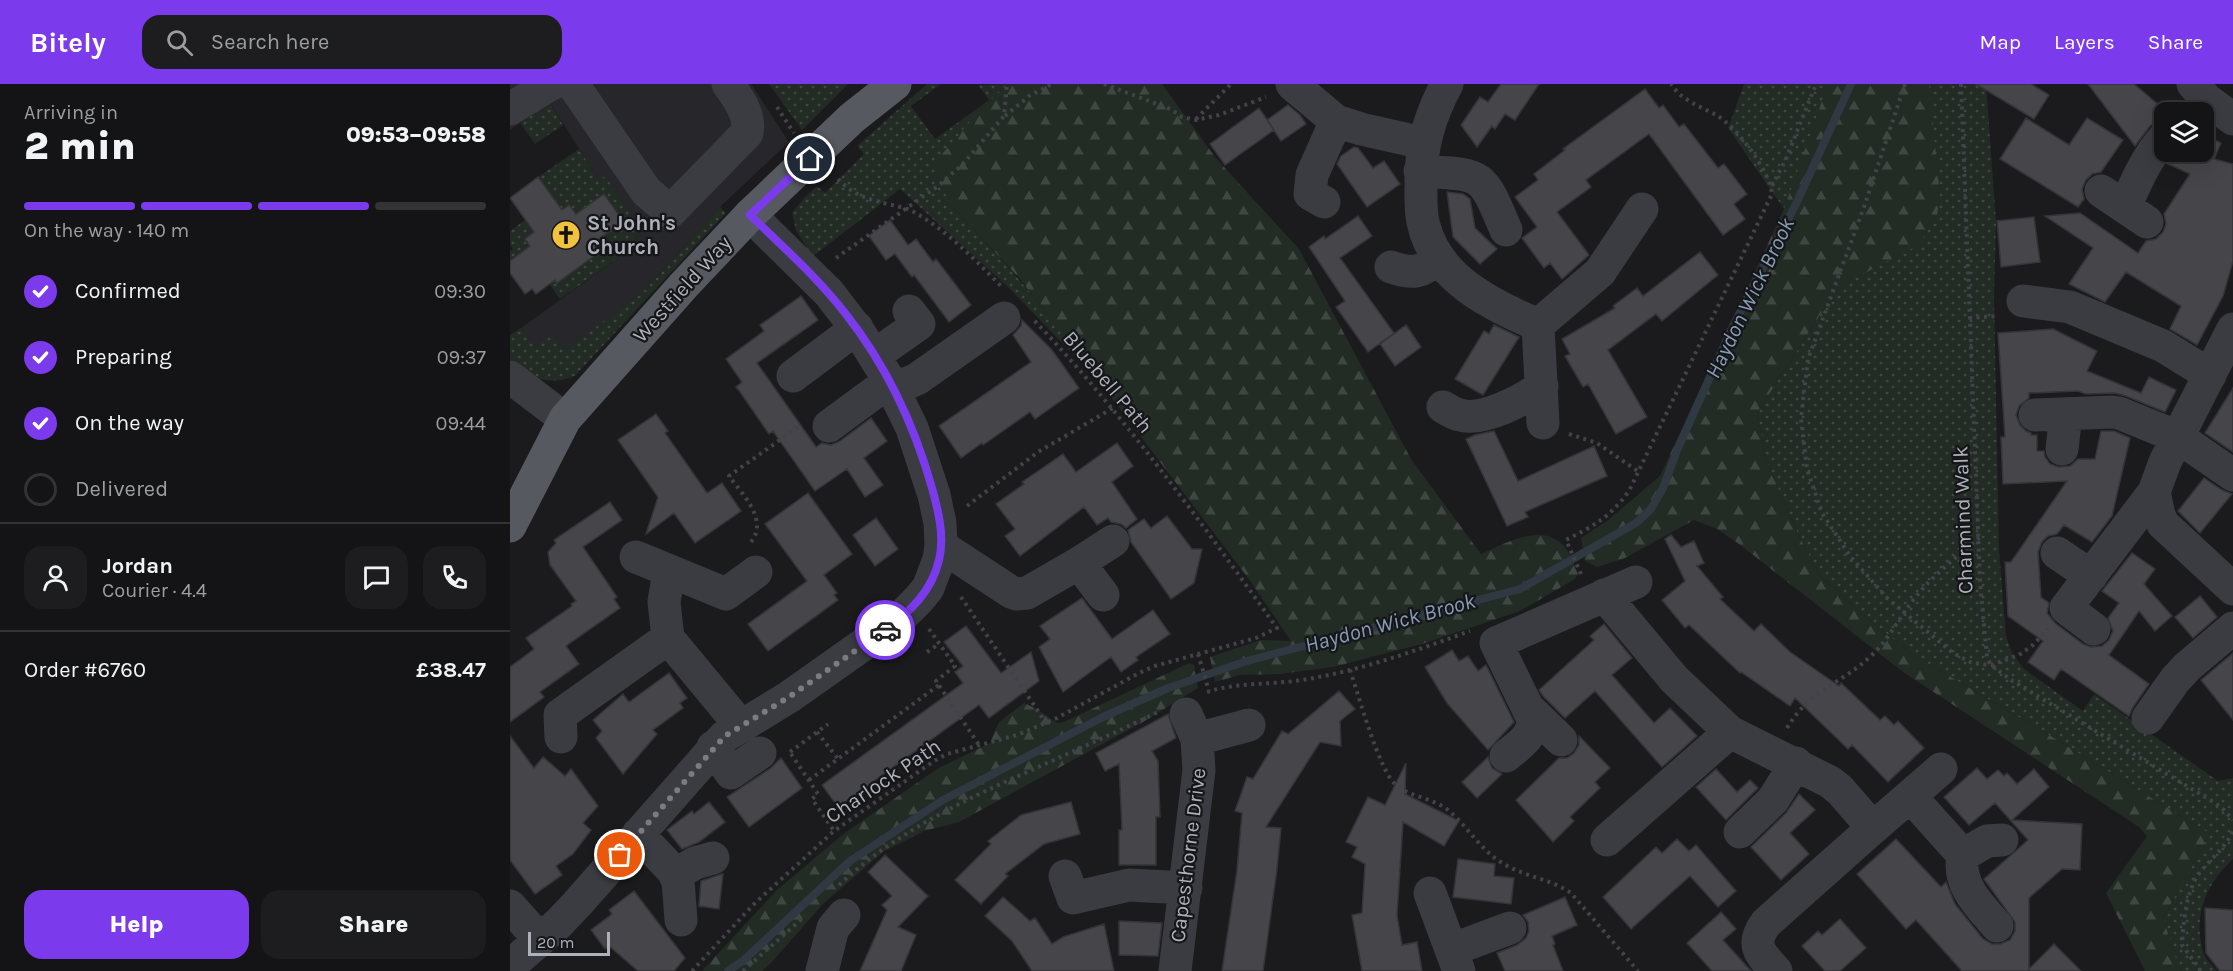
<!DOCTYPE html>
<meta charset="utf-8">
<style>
body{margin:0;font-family:Karla,sans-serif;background:#1d1d1f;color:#f1f3f6;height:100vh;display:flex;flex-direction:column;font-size:22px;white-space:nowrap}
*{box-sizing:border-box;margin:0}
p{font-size:20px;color:#9d9ea1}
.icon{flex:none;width:33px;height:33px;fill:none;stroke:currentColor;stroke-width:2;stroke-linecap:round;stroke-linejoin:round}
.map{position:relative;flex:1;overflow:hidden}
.side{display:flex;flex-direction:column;background:#141416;width:510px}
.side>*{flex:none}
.controls{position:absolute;left:1644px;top:18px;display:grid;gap:12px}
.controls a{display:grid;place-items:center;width:60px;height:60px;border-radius:12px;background:#141416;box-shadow:0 6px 24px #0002,0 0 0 2px #333335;font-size:30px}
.scale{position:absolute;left:18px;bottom:15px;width:82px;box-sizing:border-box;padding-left:6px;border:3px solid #adb1bc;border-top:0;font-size:16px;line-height:21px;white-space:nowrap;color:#adb1bc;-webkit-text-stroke:4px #161518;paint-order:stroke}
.pin{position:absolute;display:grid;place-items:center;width:51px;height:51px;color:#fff;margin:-26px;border:3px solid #fff;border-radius:50%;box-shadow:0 2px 6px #0007}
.courier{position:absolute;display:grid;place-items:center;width:60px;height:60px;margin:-30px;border:4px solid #7c3aed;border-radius:50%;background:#fff;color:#222;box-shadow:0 2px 8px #0007}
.headline em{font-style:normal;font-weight:800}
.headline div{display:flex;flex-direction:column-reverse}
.headline{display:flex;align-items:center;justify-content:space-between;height:102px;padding:0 24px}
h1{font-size:39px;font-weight:800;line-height:45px}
.bar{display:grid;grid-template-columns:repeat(4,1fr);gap:9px 6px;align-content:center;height:72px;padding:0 24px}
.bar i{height:8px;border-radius:4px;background:#333335}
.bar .active{background:#7c3aed}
.bar p{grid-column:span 4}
.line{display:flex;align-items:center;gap:15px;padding:0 24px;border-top:2px solid #333335}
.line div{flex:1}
.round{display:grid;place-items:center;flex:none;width:63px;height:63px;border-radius:18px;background:#1d1d1f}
ol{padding:0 24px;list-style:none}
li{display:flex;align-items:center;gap:18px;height:66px}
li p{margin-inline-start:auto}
li .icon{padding:6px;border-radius:50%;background:#7c3aed;color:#fff;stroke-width:4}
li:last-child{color:#9d9ea1}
li i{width:33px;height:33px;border:3px solid #333335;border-radius:50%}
.action{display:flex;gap:12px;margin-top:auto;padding:12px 24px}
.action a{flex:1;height:69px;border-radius:18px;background:#7c3aed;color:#fff;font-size:24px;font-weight:800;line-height:69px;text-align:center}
.action a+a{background:#1d1d1f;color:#f1f3f6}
header{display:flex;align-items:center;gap:36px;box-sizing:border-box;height:84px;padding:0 30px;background:#7c3aed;color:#fff}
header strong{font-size:28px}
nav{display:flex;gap:33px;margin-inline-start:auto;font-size:21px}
.search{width:420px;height:54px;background:#1d1d1f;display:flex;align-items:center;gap:15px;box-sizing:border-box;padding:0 21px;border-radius:18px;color:#9d9ea1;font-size:22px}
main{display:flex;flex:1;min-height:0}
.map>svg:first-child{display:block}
.built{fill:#27262a}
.grass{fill:url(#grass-dots)}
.forest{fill:url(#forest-firs)}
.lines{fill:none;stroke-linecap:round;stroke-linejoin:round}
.stream{stroke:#303841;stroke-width:8}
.building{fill:#45454a;stroke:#353439;stroke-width:1.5}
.path{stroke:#414349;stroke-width:4;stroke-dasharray:3 4.5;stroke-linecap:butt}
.minor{stroke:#3b3c42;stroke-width:33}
.major{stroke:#575961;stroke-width:33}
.done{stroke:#7a7c84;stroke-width:6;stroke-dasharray:0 10.8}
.route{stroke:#7c3aed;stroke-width:8}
.labels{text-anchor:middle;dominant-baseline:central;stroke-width:4.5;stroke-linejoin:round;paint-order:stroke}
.poi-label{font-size:21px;font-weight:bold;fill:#adb1bc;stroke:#161518;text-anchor:start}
.street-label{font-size:21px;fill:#adb1bc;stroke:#161518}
.water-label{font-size:22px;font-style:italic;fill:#859cb6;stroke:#161518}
</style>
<header>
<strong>Bitely</strong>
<div class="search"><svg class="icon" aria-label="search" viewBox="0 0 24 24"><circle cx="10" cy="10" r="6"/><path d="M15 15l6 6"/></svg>Search here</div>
<nav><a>Map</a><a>Layers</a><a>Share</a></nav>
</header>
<main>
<section class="side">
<div class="headline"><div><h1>2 min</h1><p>Arriving in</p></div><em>09:53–09:58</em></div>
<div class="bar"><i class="active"></i><i class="active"></i><i class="active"></i><i></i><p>On the way · 140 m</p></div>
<ol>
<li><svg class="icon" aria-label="check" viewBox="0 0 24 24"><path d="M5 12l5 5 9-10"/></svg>Confirmed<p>09:30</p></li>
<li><svg class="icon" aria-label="check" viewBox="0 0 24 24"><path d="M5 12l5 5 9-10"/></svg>Preparing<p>09:37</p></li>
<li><svg class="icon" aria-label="check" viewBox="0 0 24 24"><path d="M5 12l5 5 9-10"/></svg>On the way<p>09:44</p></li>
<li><i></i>Delivered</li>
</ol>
<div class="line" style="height:108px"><a class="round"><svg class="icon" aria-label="person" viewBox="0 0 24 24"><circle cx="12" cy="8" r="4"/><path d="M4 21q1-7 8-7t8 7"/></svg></a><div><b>Jordan</b><p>Courier · 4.4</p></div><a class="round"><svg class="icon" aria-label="chat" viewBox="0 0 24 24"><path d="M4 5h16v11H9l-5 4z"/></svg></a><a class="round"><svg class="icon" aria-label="phone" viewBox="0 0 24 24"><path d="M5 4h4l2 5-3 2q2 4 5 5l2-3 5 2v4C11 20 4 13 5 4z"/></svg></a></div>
<div class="line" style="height:78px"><div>Order #6760</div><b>£38.47</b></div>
<div class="action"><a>Help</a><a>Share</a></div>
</section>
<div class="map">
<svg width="1723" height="887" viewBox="0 0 1723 887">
<defs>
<pattern id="grass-dots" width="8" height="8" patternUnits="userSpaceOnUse" patternTransform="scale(1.5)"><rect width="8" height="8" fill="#222b24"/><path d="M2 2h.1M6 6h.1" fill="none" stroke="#3f4742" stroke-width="1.8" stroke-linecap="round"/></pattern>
<pattern id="forest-firs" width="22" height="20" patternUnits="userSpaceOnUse" patternTransform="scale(1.5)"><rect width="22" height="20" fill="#222b24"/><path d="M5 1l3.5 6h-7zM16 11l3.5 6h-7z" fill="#3f4742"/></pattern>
</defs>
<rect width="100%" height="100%" fill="#1b1a1d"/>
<path class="built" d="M0,0H241L279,58L210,123L135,206L55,267L25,264L11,244L118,167L131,145L95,93L89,96L40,19L0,46Z"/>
<path class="grass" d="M259,0H338L292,46Z
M417,0H431L401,22L425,55L479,16L468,1L499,0L470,26L442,122C494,178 545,233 588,296L498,203L390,105L306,170L301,171L286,146L282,129L295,113L307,102L315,109L354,70L347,62Z
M1234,0H1476L1486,138L1484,214L1489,465L1496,552L1502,569L1514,585L1573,627L1584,610L1708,697L1723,694V775C1696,800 1683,831 1693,868C1695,875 1702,881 1707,887H1672L1668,882L1653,834L1700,750L1539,651L1402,570L1351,529L1310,492L1290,454L1257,379L1247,329L1328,203L1218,44Z
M40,19L53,41L25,60L10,39Z
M69,65L89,96L95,92L131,145L118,167L50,215L36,195L41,191L47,199L91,167L85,158L113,137L94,110L66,130L59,121L52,126L28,93Z
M210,123L216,129L65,292C41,302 18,295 0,276V251L11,244L25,263L43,250L55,266L135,206Z
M15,136L24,148L15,155L20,162L0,177V167L3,165L0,160V147Z"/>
<path class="forest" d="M499,0H652L705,73L789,165L901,375L971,470C994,460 1031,438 1053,461C1060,468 1064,481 1068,490L1065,495L1010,527L912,560L823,583L770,590L730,591L705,598L700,573L751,556L781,557L738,494L588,296L568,268L509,194L442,122L425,92L427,76L470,26Z
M1318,0H1419L1430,113L1427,131L1409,161L1328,203L1247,329L1257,379L1290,454L1310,492L1351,529L1402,570L1539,651L1700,750L1653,834L1668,881L1672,887H1635L1596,809L1637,752L1629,743L1393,588L1229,460L1207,445L1184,436L1115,474L1087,483L1075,477L1071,454L1097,437L1150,392L1274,125Z
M679,579L684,581L688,604L633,638L449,738L414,747L373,768L313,820L261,879L252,887H192L267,806L332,751L427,685L480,659L489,638L514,619L525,624L547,639L554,638Z"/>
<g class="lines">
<path class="stream" d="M218,887L234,876L340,777L433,716L593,633L658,604L737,577L1010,505L1126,439L1141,425L1153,404L1168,364L1223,242L1286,120L1341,0"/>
</g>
<path class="building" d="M991,0H1029L1005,36L995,30L985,45L982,42L967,63L951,41L970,13L978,18Z
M1466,0H1521L1539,11L1524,35Z
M1578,0H1624L1657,28H1654V36L1647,37L1640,42L1625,62Z
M1135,5L1149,24L1153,21L1169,43L1174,40L1208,84L1214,80L1237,110L1224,120L1235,135L1213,151L1139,50L1076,96L1081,103L1047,128L1079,171L1052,195L1040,179L1034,184L1012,154L1027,143L1005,113L1028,96L1024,90L1055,66L1053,65Z
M778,21L790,31L796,40L771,57L757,36Z
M749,24L764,46L715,81L700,60Z
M1516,34L1559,61L1577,34L1613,56L1591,88L1582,90L1576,96L1572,105L1574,115L1568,123L1490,75Z
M1694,51L1711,59L1704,75L1723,80V177L1713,212L1687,261L1660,245L1671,222L1616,188L1595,218L1559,200L1583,164L1535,132L1570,129L1628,169L1636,157L1646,155L1653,148L1656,140L1654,130L1680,90L1658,80L1667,68H1694Z
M844,63L848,64L863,84L874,77L890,100L857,123L827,80L831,72Z
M28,93L52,126L59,121L66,130L94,110L113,137L85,158L91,167L47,199L45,196L26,210L22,205L15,210L0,189V177L20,162L15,155L24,148L0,114Z
M937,108L953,110L960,115L965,144L987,165L970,180L943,153Z
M848,132L862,152L830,174L884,249L858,268L826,223L835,217L799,163L814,152L815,155Z
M1524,133L1530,178L1491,183L1487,137Z
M380,136L398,161L406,155L423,178L426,175L461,221L439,238L404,191L402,193L385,170L376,176L359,152Z
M1190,168L1208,191L1152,237L1146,230L1098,266L1137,333L1106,350L1078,300L1073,303L1055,272L1060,270L1052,255L1105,224L1103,222L1127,204L1133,212Z
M291,212L308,236L247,279L306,363L312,359L321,361L330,357L361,334L377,357L354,374L373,401L355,413L337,385L305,407L263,347L259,350L230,308L226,303L232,298L216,275L254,247L250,241Z
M512,236L542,266L569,304L525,335L520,328L473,361L472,359L451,374L429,342L521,278L503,251L511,242Z
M896,241L911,263L885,282L870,260Z
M984,241L1009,253L973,311L945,295L974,247L979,250Z
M1543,245L1587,267L1577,287L1631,309L1639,293L1666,306L1655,328L1616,312L1605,309L1576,310L1568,307L1519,309V314L1509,322L1506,331L1510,341L1516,347L1521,349V351H1527V367H1534L1535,373L1540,380L1549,383L1560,382L1568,375H1585L1591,347H1604L1620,354L1602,432L1582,458L1554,441L1547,450L1538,452L1532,458L1528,468L1531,513L1539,519L1537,529L1545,539L1573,560L1581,563L1592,562L1599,556L1603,547L1598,534L1609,519L1592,507L1622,469L1645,485L1634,500L1662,532L1645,547L1629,527L1599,571L1639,600L1623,623L1619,632L1551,585L1544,596L1518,578L1533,557L1498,532L1495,478H1501L1557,397L1493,400L1491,353H1495L1488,249Z
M1723,304V368L1695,349Z
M146,330L158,347L155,349L197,409L212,399L231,427L185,459L164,429L136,450L148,413L108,356Z
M984,347L1008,397L1084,362L1097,392L1015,428L1018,433L997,442L956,355L965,351Z
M607,359L623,382L602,398L627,435L616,444L611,440L601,438L598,434L587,441L574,423L510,472L495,452L505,445L486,420L514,400L512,398L553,370L566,388Z
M1694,394L1712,406L1722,410L1690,449L1668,427Z
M298,409L342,470L314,491L327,509L324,511L328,516L258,567L238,540L297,497L255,440Z
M100,418L112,436L73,463L107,513L104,515L110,524L56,562L69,580L30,608L34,613L0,638V583L24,565L16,554L62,522L61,520L66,517L40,481L38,468L46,459L44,456Z
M657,432L682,465H692L684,499L661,515L621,458L618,446L634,435L641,444Z
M366,434L388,465L365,482L343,451Z
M1161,451L1171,463L1184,457L1194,479L1187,482L1213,513L1210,515L1244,547L1251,540L1280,568L1329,602L1331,599L1370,636L1375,632L1384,641L1388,637L1414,664L1378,698L1342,661L1338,665L1285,614L1280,622L1231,588L1230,589L1179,541L1175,544L1152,516L1175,497L1155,455Z
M1690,512L1707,533L1683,554L1665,533Z
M572,514L602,555L643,526L660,550L626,573L628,576L611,588L601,573L553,608L529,563L540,555L530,542Z
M1094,540L1122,574L1102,591L1144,639L1160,624L1187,652L1152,683L1085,607L1055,634L1033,612L1029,606L1084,556L1080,552Z
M456,542L491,589L521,568L529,597L479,634L469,621L328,723L312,701L453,599L445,588L453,582L434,558Z
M942,566L949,577L958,572L968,587L976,581L1004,638L978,666L937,619L915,583Z
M1723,569V636L1691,596Z
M159,589L177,614L170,619L173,624L143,646L147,650L113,690L86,654L92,647L83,636L113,610L119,618Z
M829,607L845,625L830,637L831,662L810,658L756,743L771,744L767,785L753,887H712L727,786L732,729L725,727L737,693L743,695L772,647L778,650Z
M658,630L666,654L642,667L648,677L650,733H646V781H609V746H612L609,680L595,687L586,669Z
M0,652L24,684L33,673L55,692L61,685L88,722L73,739L81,746L63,770L46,782L52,791L25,810L0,776Z
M1069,652L1100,684L1085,698L1090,704L1060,733L1064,737L1043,758L1006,716L1049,674H1057L1064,669L1069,661Z
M978,673L982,684L992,690L967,714L952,698Z
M271,674L292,704L239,743L217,713L261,684Z
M896,679L895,710L949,737L934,762L893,738L887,831L892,861L907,858L912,887H852L842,831L852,829L855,780L842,773L847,763L836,758L858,713L875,721Z
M1467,684L1477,695L1488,686L1494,692L1497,689L1507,700L1524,685L1539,703L1502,736L1572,740L1570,786L1552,785L1519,814V885L1544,860L1571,887H1452L1406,836L1396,845L1347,790L1386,755L1431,803L1436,798L1445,820L1473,855L1482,860H1490L1500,856L1505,847V838L1474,795L1518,756L1485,719L1459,741L1434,713Z
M1206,685L1227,708L1240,696L1248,704L1216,736L1186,703Z
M1289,710L1305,726L1280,749L1299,770L1271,796L1241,763L1276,729Z
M199,718L215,738L189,758L172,765L157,746L182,727L184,730Z
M561,718L570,750L534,760L495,790L498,792L471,820L445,796L481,760L478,757L511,731Z
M1167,755L1179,767L1186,761L1226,807L1208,823L1180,792L1121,845L1093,813L1146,763L1152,769Z
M375,771L418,812L388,843L406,851L391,887H350L377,826L372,821L382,812L358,788Z
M948,775L985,780L984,792L1004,794L1001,820L943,813Z
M212,790H213L209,825L189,822L191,797Z
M124,807L175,874L164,887H128L99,862L95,865L81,846L102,830L99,826Z
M493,813L520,837L525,834L542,860L553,853L594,840L604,887H522L502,857L475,832Z
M1055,813L1067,841L1042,852L1045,860L1043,861L1053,887H995L987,869L1007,861L1016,854L1019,847L1018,838L1013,831Z
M1695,824L1723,826V887H1710L1696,869Z
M1211,828L1226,845L1213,856L1241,887H1202L1177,859Z
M1330,835L1356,864L1330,887H1315L1292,862L1308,847L1312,851Z
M609,837L652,839L648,872L609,871Z"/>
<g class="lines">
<path class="path" d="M594,0L660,25L672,33L686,36L709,31L756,13
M1395,0L1354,123L1298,275L1291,334L1297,385L1312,429L1340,472L1377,514L1443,569L1462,579L1481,581L1509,571L1523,561L1538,545
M1451,0L1470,498L1477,573L1481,581L1501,596L1705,719L1714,726L1723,736
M267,23L284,49
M495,32L519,12L542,0
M686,35L721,0
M328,95C344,112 360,116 382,121C389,123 397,124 404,128C438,147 466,177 493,204
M1262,102L1276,75L1306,0
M326,174L428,102L453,80L494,32L497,0
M1459,234L1488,232
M1059,350L1087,359L1129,388
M457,422L528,368L603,324
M241,458C259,436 232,410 219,392L291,341
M1071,490L1056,456C1085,441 1099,434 1119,407L1262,110C1260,87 1226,42 1206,31C1190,22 1172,17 1161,0
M451,513L536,639
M419,545L445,582L426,597L469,661
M417,568L429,560
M688,570L699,607
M840,586C848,609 869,686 885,700C899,713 923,714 938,726C958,743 972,768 994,780C1015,793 1041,795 1061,809L1128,887
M697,608C728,598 760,601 792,596C849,587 905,567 960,547
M1277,644C1301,604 1332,600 1362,571C1381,553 1392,528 1409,509C1427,488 1449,471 1470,453
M307,648L328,675
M280,668L318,640
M281,670L308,710L302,715L324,747
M299,696L429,601
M329,801C389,745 461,713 535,680C573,663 611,646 648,628
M182,887L243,821L324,747L424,677L437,670L507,651L547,634L629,589L645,582L746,554L767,544C690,437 614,331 523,235
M233,887L295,832
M1691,887L1672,861C1673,840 1676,809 1688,791C1699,776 1717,763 1723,746"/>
<path class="minor" d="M60,0L64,2L136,107L160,128L237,49C241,31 228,14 218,0
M782,0L826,37L851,45L913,59
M937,0C920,31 910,65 911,101C911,114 910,129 914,142C928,196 981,220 1028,241L1033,339
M1683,0L1697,16L1723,35
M0,25L41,0
M910,87C974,91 971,87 996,146
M1591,107L1637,138
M814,118L800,110L802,91L826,37
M1615,123C1626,98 1636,74 1654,54
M881,183C901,190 913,190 927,173
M1513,217L1560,223L1653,262L1700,291
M1028,241L1090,188L1132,125
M1723,245L1655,378L1644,408L1649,431L1653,440L1723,505
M365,271L409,240L399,227
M283,292L347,244
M0,293L55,335
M382,303L398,299L407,295L494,234
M933,323C939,326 944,330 950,331C973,338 1015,315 1032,302
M1525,331L1602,328L1609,329L1668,353L1723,391
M319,342L380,297
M1552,365L1556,330
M431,462L501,508L507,510L517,509L569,479L593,511
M1547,469L1581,492
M126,473L216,510L246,488
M569,479L603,457
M159,487L154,518L158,554L230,641
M1094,511L1164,595L1220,648L1320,698L1330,706L1363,744L1256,839C1240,861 1250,870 1266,887
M1584,545L1556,524L1644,408
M1020,626L1051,656
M1638,634L1665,596L1677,583L1723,544
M51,653L50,631L158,554
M687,655L739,641
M203,663L221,689L250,669
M996,672C1008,662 1024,652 1023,635L986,559L1126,498
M1400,712L1453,771C1447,801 1469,821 1487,842
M1363,744L1431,685
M1230,748L1263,716L1286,679
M128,750L163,787L168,797L171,836
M1097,756L1220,648
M1453,771L1477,757L1492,756
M165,791L185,779L203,774
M555,792L563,814L619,801L676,804
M920,809L949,887
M0,822L30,856
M941,866L1000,844
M0,882L48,840L67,820L215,652L279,613L388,536L409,515L418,504L429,475L431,462L430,439L424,411L402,344L377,293L349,248L319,209L240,131
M312,887L323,844L334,831
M665,887L689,686L687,655L676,630"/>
<path class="major" d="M0,442L55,335L174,201L240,131L342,34L385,0"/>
</g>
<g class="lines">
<path class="done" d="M110,771L215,652L279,613L375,546"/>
<path class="route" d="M300,75L240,131C273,163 307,193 335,229C376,281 404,340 422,404C428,426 435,452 429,476C422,507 400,528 375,546"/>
</g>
<defs>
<g id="church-disc" transform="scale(1.5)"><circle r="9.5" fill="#f1c23e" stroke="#161518"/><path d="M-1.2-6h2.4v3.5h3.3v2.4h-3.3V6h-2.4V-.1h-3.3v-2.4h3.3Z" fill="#111"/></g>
</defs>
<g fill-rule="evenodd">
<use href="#church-disc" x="56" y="151"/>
</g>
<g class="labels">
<g class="poi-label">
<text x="77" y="139">St John's<tspan x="77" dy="24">Church</tspan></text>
</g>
<g class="street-label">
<text transform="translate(172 205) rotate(-48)">Westfield Way</text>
<text transform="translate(598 298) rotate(50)">Bluebell Path</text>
<text transform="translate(1453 436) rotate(-92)">Charmind Walk</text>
<text transform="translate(373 697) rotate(-34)">Charlock Path</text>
<text transform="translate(678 771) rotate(-83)">Capesthorne Drive</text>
</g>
<g class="water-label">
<text transform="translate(1240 214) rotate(-64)">Haydon Wick Brook</text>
<text transform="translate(880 539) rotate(-15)">Haydon Wick Brook</text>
</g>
</g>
</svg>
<div class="controls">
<a><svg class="icon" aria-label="layers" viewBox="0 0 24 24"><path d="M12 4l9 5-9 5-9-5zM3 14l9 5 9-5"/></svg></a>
</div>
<div class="scale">20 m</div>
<div class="pin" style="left:110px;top:771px;background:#ea580c"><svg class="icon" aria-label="bag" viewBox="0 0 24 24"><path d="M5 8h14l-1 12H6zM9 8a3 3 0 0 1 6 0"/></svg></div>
<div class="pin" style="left:300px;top:75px;background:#1f2937"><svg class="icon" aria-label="home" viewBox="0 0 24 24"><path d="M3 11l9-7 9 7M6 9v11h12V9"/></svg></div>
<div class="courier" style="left:375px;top:546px"><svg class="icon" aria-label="car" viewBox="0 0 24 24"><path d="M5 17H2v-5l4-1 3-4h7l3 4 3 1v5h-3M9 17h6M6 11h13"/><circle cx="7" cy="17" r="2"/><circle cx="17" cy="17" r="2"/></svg></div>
</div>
</main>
